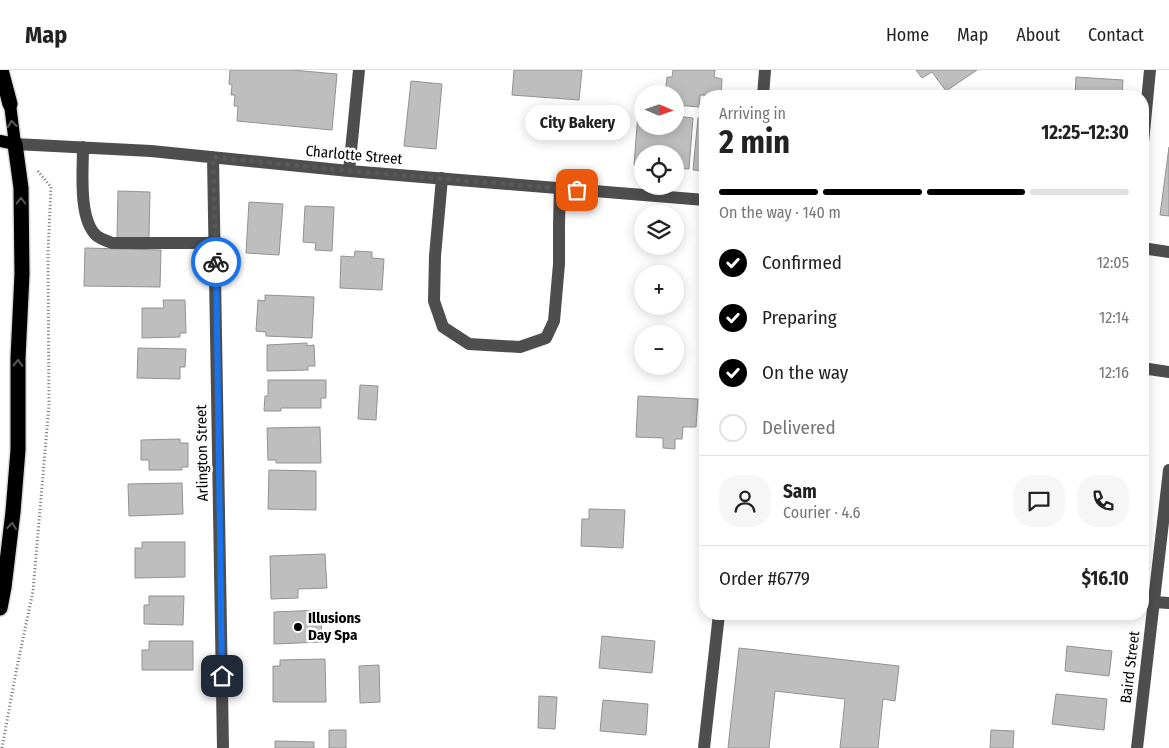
<!DOCTYPE html>
<meta charset="utf-8">
<style>
body{margin:0;font-family:"Fira Sans Condensed",sans-serif;background:#f6f6f6;color:#222;height:100vh;display:flex;flex-direction:column;font-size:19px;white-space:nowrap}
*{box-sizing:border-box;margin:0}
p{font-size:16px;color:#767676}
.icon{flex:none;width:28px;height:28px;fill:none;stroke:currentColor;stroke-width:2;stroke-linecap:round;stroke-linejoin:round}
.map{position:relative;flex:1;overflow:hidden}
.drawer{position:absolute;left:699px;top:20px;width:450px;height:530px;display:flex;flex-direction:column;background:#fff;border-radius:20px;box-shadow:0 2px 12px #0003}
.drawer>*{flex:none}
.needle{width:32px;rotate:92deg}
.fabs{position:absolute;left:634px;top:15px;display:grid;gap:10px}
.fabs a{display:grid;place-items:center;width:50px;height:50px;border-radius:50%;background:#fff;box-shadow:0 2px 12px #0003;font-size:25px}
.pin{position:absolute;display:grid;place-items:center;width:42px;height:42px;color:#fff;margin:-21px;border-radius:10px;box-shadow:0 2px 8px #0006}
.courier{position:absolute;display:grid;place-items:center;width:50px;height:50px;margin:-25px;border:4px solid #1a73e8;border-radius:50%;background:#fff;color:#222;box-shadow:0 1px 6px #0007}
.bubble{position:absolute;height:35px;border-radius:18px;background:#fff;box-shadow:0 2px 12px #0003;font-size:16px;font-weight:700;line-height:35px;text-align:center}
.overview em{font-style:normal;font-weight:700}
.overview div{display:flex;flex-direction:column-reverse}
.overview{display:flex;align-items:center;justify-content:space-between;height:85px;padding:0 20px}
h1{font-size:32px;font-weight:700;line-height:38px}
.bar{display:grid;grid-template-columns:repeat(4,1fr);gap:8px 5px;align-content:center;height:60px;padding:0 20px}
.bar i{height:6px;border-radius:4px;background:#e0e0e0}
.bar .selected{background:#000}
.bar p{grid-column:span 4}
.line{display:flex;align-items:center;gap:12px;padding:0 20px;border-top:1px solid #e0e0e0}
.line div{flex:1}
.round{display:grid;place-items:center;flex:none;width:52px;height:52px;border-radius:20px;background:#f6f6f6}
ol{padding:0 20px;list-style:none}
li{display:flex;align-items:center;gap:15px;height:55px}
li p{margin-inline-start:auto}
li .icon{padding:5px;border-radius:50%;background:#000;color:#fff;stroke-width:4}
li:last-child{color:#767676}
li i{width:28px;height:28px;border:2px solid #e0e0e0;border-radius:50%}
header{display:flex;align-items:center;gap:30px;box-sizing:border-box;height:70px;padding:0 25px;background:#fff;border-bottom:1px solid #e0e0e0}
header strong{font-size:24px}
nav{display:flex;gap:28px;margin-inline-start:auto;font-size:18px}
.map>svg:first-child{display:block}
.building{fill:#bebebe;stroke:#929292}
.lines{fill:none;stroke-linecap:round;stroke-linejoin:round}
.major-casing{stroke:#dbdbdb;stroke-width:15}
.highway-casing{stroke:#dbdbdb;stroke-width:18}
.path{stroke:#707070;stroke-width:3;stroke-dasharray:1 2.5;stroke-linecap:butt}
.minor{stroke:#4e4e4e;stroke-width:12}
.major{stroke:#000;stroke-width:12}
.highway{stroke:#000;stroke-width:15}
.oneway{stroke:#595959}
.done{stroke:#595959;stroke-width:5;stroke-dasharray:0 9}
.route{stroke:#1a73e8;stroke-width:6}
.poi-dot{fill:#000;stroke:#fff;stroke-width:2}
.labels{text-anchor:middle;dominant-baseline:central;stroke-width:5;stroke-linejoin:round;paint-order:stroke}
.street-label{font-size:15px;fill:#000;stroke:#fff}
.poi-label{font-size:15px;font-weight:bold;fill:#000;stroke:#fff;text-anchor:start}
</style>
<header>
<strong>Map</strong>
<nav><a>Home</a><a>Map</a><a>About</a><a>Contact</a></nav>
</header>
<div class="map">
<svg width="1169" height="678" viewBox="0 0 1169 678">
<rect width="100%" height="100%" fill="#fff"/>
<path class="building" d="M230,0H292L337,4L332,60L237,51L238,36H234L235,25H231L232,15L229,14Z
M514,0H582L579,30L512,25Z
M673,0H715L714,7L722,9L721,26L700,25L699,37L675,35V24H665L667,7H672Z
M916,0H977L946,21L932,2L922,8Z
M1076,7L1123,10L1122,26H1075Z
M411,11L442,14L436,79L404,76Z
M638,43L642,44V56H675V46L693,48L689,99L675,98V84H642V95H634Z
M698,48L705,49V101L693,100Z
M1169,77V146L1160,145Z
M118,121L150,122L149,168H117Z
M249,132L283,134L279,185L246,183Z
M305,136L334,137L332,181L315,180L316,173L303,172Z
M85,178L161,180L160,217L84,216Z
M355,181L372,182V188L384,189L382,220L340,218L341,186L354,187Z
M265,225L314,227L312,268L266,266V262L256,261L258,230L265,231Z
M163,230H185L186,263H180V267L142,268V238H164Z
M307,273V276L314,275L315,296H308V300L267,301V275Z
M138,278L186,279L185,297H180V309L137,308Z
M268,310H326V328H321V338H281V341H264L265,326H268Z
M360,315L378,316L376,350L358,349Z
M638,326L698,329L696,357H683L682,369H675V379L663,378V368L636,367Z
M320,357L321,393H276V390H268L267,358Z
M180,369V373H188V397H182V400H149V390H141V370Z
M269,400L316,401V440L268,439Z
M182,413L183,444L129,446L128,414Z
M589,439L625,440L623,478L581,476L582,449H589Z
M142,472H185V507L135,508V478H142Z
M325,484L327,518L298,519V528L271,529L270,486Z
M149,526H184L183,555L144,554V535H149Z
M321,540L322,572L274,574V542Z
M602,566L655,571L652,603L599,598Z
M149,571H193V600H142V580H149Z
M1067,576L1112,581L1109,606L1065,601Z
M739,578L899,596L895,631L883,629L878,678H840L845,629L775,621L769,678H728Z
M325,589L326,632H273V596H280V590Z
M379,595L380,632L360,633L359,596Z
M1056,624L1107,629L1104,660L1052,654Z
M539,626L557,627L555,659L538,658Z
M603,630L648,634L646,665L600,661Z
M329,660H346V678H329Z
M991,660L1014,661L1013,678H990Z
M275,671L314,672V678H275Z"/>
<g class="lines">
<g class="major-casing">
<path id="major" d="M0,71L15,74L10,34"/>
</g>
<g class="highway-casing">
<path id="highway" d="M1,0L10,34
M0,538L4,517L13,442L18,380V288L22,204L21,118L15,74"/>
</g>
<path class="path" d="M2,678L16,602L33,521L49,335L48,182L51,117L37,100"/>
<path class="minor" d="M763,26L765,0
M15,74L151,81L349,101L705,130
M83,77C83,100 78,150 97,166C101,169 107,171 112,173H215
M1142,83L1150,0
M213,87L223,678
M349,101L359,0
M442,108L435,186L434,231L443,257L469,274L520,277L546,268L554,251L559,194V154L560,118
M1142,178L1169,182
M1142,298L1169,302
M1154,532L1169,533
M704,678L719,544
M1137,678L1169,400"/>
<use href="#major" class="major"/>
<use href="#highway" class="highway"/>
</g>
<defs><path id="oneway-chevron" d="M-2-3.5L2.5 0L-2 3.5" fill="none" stroke-width="1.6" stroke-linecap="round" stroke-linejoin="round" transform="scale(1.25)"/></defs>
<g class="oneway">
<use href="#oneway-chevron" transform="translate(12 54) rotate(-96)"/>
<use href="#oneway-chevron" transform="translate(21 131) rotate(-90)"/>
<use href="#oneway-chevron" transform="translate(18 293) rotate(-89)"/>
<use href="#oneway-chevron" transform="translate(12 456) rotate(-83)"/>
</g>
<g class="lines">
<path class="done" d="M216,192L213,87L350,101L577,120"/>
<path class="route" d="M216,192L222,606"/>
</g>
<circle class="poi-dot" cx="298" cy="557" r="5"/>
<g class="labels">
<g class="street-label">
<text transform="translate(354 85) rotate(5)">Charlotte Street</text>
<text transform="translate(202 383) rotate(-91)">Arlington Street</text>
<text transform="translate(1130 597) rotate(-83)">Baird Street</text>
</g>
<g class="poi-label">
<text x="308" y="548">Illusions<tspan x="308" dy="17">Day Spa</tspan></text>
</g>
</g>
</svg>
<div class="fabs">
<a><svg class="needle" viewBox="-14 -14 28 28"><path d="M0-13l5 13h-10z" fill="#e53935"/><path d="M0 13l5-13h-10z" fill="#767676"/></svg></a>
<a><svg class="icon" aria-label="locate" viewBox="0 0 24 24"><circle cx="12" cy="12" r="6"/><path d="M12 2v4M12 18v4M2 12h4M18 12h4"/></svg></a>
<a><svg class="icon" aria-label="layers" viewBox="0 0 24 24"><path d="M12 4l9 5-9 5-9-5zM3 14l9 5 9-5"/></svg></a>
<a>+</a>
<a>−</a>
</div>
<div class="pin" style="left:577px;top:120px;background:#ea580c"><svg class="icon" aria-label="bag" viewBox="0 0 24 24"><path d="M5 8h14l-1 12H6zM9 8a3 3 0 0 1 6 0"/></svg></div>
<div class="pin" style="left:222px;top:606px;background:#1f2937"><svg class="icon" aria-label="home" viewBox="0 0 24 24"><path d="M3 11l9-7 9 7M6 9v11h12V9"/></svg></div>
<div class="courier" style="left:216px;top:192px"><svg class="icon" aria-label="bike" viewBox="0 0 24 24"><circle cx="6" cy="16" r="4"/><circle cx="18" cy="16" r="4"/><path d="M6 16l4-8h5l3 8M10 8l3 8H6M13 5h3"/></svg></div>
<div class="bubble" style="left:525px;top:35px;width:105px">City Bakery</div>
<section class="drawer">
<div class="overview"><div><h1>2 min</h1><p>Arriving in</p></div><em>12:25–12:30</em></div>
<div class="bar"><i class="selected"></i><i class="selected"></i><i class="selected"></i><i></i><p>On the way · 140 m</p></div>
<ol>
<li><svg class="icon" aria-label="check" viewBox="0 0 24 24"><path d="M5 12l5 5 9-10"/></svg>Confirmed<p>12:05</p></li>
<li><svg class="icon" aria-label="check" viewBox="0 0 24 24"><path d="M5 12l5 5 9-10"/></svg>Preparing<p>12:14</p></li>
<li><svg class="icon" aria-label="check" viewBox="0 0 24 24"><path d="M5 12l5 5 9-10"/></svg>On the way<p>12:16</p></li>
<li><i></i>Delivered</li>
</ol>
<div class="line" style="height:90px"><a class="round"><svg class="icon" aria-label="person" viewBox="0 0 24 24"><circle cx="12" cy="8" r="4"/><path d="M4 21q1-7 8-7t8 7"/></svg></a><div><b>Sam</b><p>Courier · 4.6</p></div><a class="round"><svg class="icon" aria-label="chat" viewBox="0 0 24 24"><path d="M4 5h16v11H9l-5 4z"/></svg></a><a class="round"><svg class="icon" aria-label="phone" viewBox="0 0 24 24"><path d="M5 4h4l2 5-3 2q2 4 5 5l2-3 5 2v4C11 20 4 13 5 4z"/></svg></a></div>
<div class="line" style="height:65px"><div>Order #6779</div><b>$16.10</b></div>
</section>
</div>
